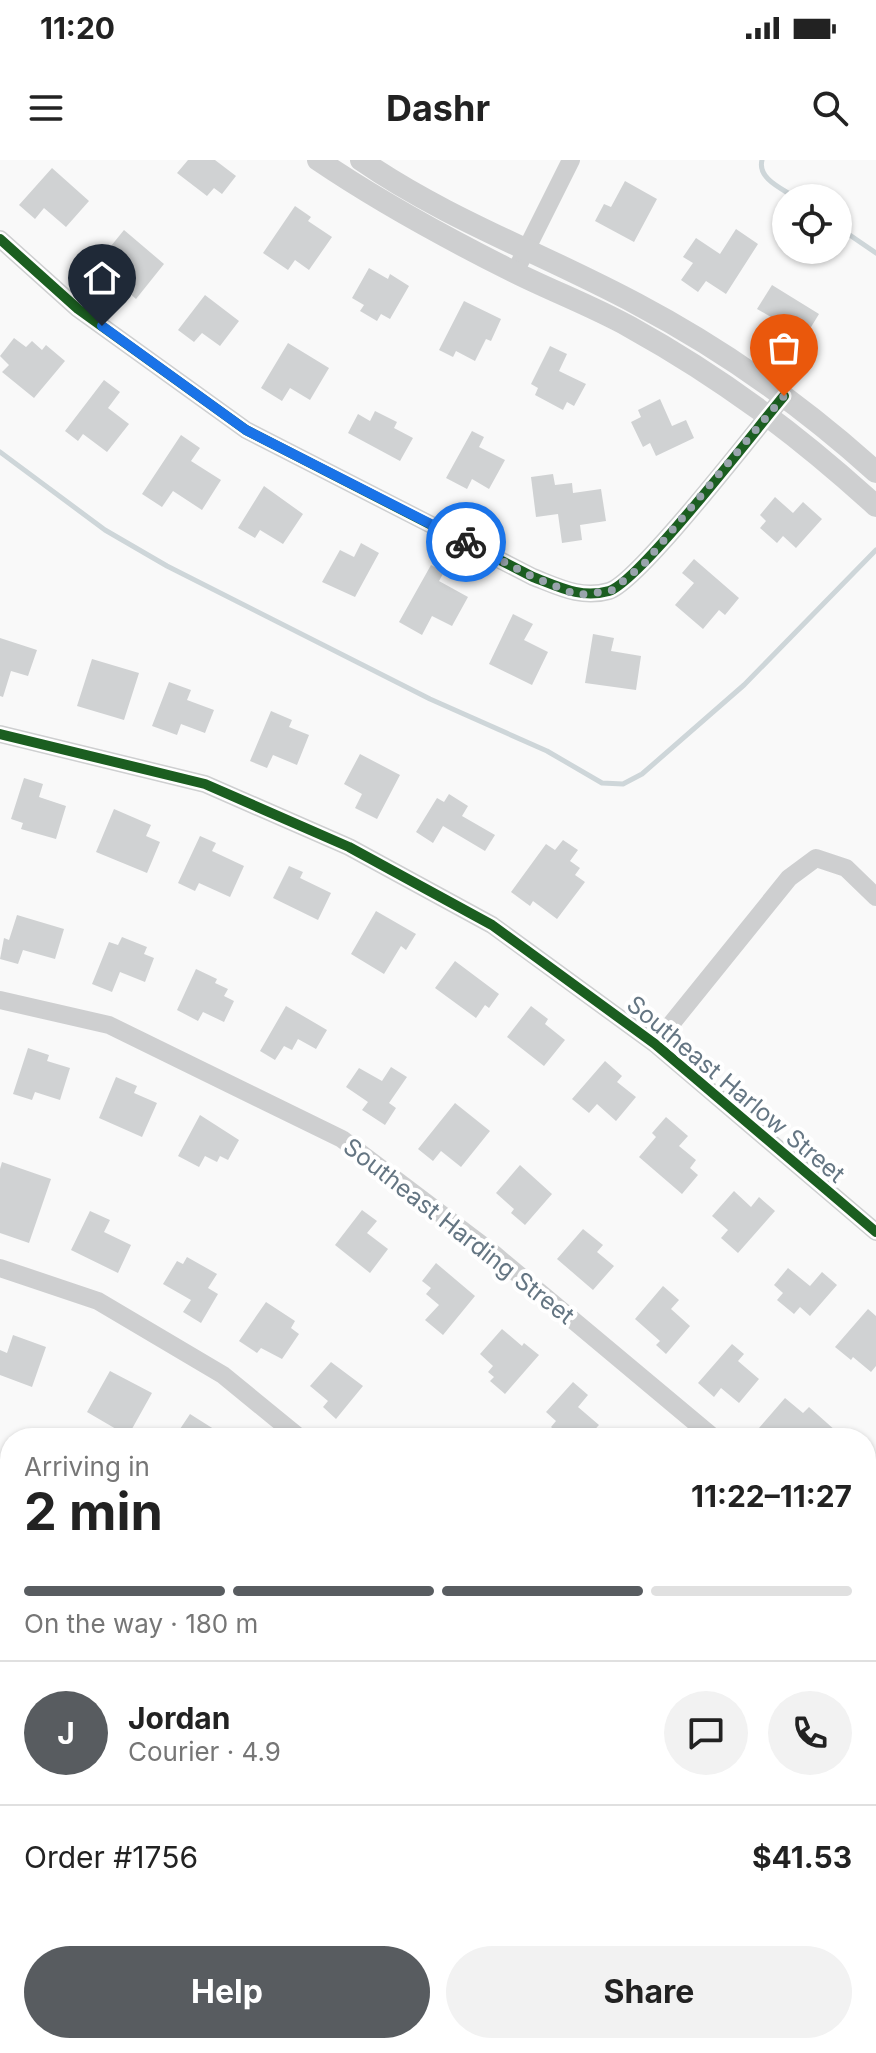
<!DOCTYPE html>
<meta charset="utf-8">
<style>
body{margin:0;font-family:Inter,sans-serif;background:#f2f2f2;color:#222;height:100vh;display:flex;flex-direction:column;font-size:30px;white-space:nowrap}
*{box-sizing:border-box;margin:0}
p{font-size:26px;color:#767676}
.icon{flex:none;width:44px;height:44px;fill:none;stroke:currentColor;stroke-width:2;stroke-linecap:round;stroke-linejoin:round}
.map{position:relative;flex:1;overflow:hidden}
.details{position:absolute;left:0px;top:1268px;width:876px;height:626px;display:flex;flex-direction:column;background:#fff;border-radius:32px 32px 0 0;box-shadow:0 2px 6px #0004}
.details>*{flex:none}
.controls{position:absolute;left:772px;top:24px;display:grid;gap:16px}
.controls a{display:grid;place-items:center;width:80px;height:80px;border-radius:50%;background:#fff;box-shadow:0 2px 6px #0004;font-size:40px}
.pin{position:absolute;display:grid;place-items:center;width:68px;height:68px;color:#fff;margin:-82px -34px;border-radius:50% 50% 50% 0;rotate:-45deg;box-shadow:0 0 8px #0007}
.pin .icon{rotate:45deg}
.courier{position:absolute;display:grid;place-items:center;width:80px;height:80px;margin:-40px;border:6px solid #1a73e8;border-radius:50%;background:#fff;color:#222;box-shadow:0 2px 10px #0007}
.head em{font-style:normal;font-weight:700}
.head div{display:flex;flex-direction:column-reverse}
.head{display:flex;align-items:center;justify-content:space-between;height:136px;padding:0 24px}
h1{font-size:52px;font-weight:700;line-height:60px}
.bar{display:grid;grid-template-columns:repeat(4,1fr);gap:12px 8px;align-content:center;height:96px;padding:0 24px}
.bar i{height:10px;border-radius:6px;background:#e0e0e0}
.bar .selected{background:#585c60}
.bar p{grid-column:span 4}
.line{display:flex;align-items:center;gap:20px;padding:0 24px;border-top:2px solid #e0e0e0}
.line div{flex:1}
.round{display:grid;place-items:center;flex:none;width:84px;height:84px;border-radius:42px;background:#f2f2f2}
.cta{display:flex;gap:16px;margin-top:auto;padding:16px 24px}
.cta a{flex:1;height:92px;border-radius:48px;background:#585c60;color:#fff;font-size:32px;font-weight:700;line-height:92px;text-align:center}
.cta a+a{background:#f2f2f2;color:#222}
.status{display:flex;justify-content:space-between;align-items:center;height:56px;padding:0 40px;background:#fff;direction:ltr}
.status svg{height:22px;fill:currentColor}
header{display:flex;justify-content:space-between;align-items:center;height:104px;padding:0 24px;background:#fff;font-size:36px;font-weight:700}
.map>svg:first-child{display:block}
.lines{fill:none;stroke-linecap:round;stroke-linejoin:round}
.stream{stroke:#ced6d9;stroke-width:5}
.building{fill:#d0d2d3}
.minor{stroke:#cecfd0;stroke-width:18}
.tertiary{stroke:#cecfd0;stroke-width:22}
.cycleway-casing{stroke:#fff;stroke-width:15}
.cycleway{stroke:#1b5e20;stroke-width:10}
.done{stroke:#99a4ac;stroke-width:8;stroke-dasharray:0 14.4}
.route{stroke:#1a73e8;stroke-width:10}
.labels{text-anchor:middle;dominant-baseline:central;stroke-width:8;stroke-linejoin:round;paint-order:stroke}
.street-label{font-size:24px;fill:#657683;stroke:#fff}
</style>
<div class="status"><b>11:20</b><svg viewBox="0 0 49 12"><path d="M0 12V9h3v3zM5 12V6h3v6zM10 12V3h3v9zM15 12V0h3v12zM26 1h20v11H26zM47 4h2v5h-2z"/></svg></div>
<header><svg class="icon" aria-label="menu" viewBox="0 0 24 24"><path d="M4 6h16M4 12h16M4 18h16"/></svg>Dashr<svg class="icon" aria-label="search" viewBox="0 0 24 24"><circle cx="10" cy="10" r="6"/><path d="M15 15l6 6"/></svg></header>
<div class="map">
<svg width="876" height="1893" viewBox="0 0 876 1893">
<rect width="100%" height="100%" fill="#f9f9f9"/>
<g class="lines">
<path class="stream" d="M762,0C757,19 783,29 796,38
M838,67L876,93
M0,292L105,370L167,406L430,539L547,591L602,623L623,624L642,614L744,525L876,390
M0,1552L10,1560
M866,1699L876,1687
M866,1771L876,1780
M292,1884L299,1893"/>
</g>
<path class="building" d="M188,0H215L236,16L222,34L214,28L207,36L177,13Z
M52,8L89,41L66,67L44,48L35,59L19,45Z
M625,21L657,39L634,82L595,61L604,44L611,47Z
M295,46L311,57L308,61L332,77L309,110L295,100L288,110L263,93Z
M736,69L758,84L726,134L706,121L698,132L681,120L693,103L683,97L696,78L720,94Z
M124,70L164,104L136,139L121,126L123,123L98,102Z
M369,108L388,119L390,114L409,126L390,159L381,154L377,161L360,151L364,145L352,138Z
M772,125L819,154L805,177L791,169L786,176L767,164L771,157L757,149Z
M205,135L239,161L220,186L202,173L194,182L178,170Z
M464,141L501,159L491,181L486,179L475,201L456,191L453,197L439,190Z
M14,178L26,187L32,181L42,190L46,185L65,201L34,238L2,212L9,205L0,196Z
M288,183L329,208L310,240L290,228L282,241L261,228Z
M550,186L567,194L559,211L586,224L574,246L567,242L563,250L535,235L538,228L531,224Z
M104,220L120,232L108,248L129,264L107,292L83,274L78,281L65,271Z
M660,239L672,266L686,260L694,278L656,296L650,283L643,287L631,262L641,257L638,250Z
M375,251L397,262L394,268L413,278L400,301L348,273L358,254L370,261Z
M472,271L484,277L479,287L505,300L489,329L472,319L467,329L446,318Z
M181,275L200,288L191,301L221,320L202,350L173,331L162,347L142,334Z
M553,314L555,325L572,323L573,333L601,329L606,361L580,365L582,380L562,383L558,354L536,357L531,317Z
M264,326L303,354L283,384L260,370L255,378L238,368Z
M775,337L793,353L803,342L822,359L796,388L783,376L777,383L760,368L766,361L760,355Z
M361,383L379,393L355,437L322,422L340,390L354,397Z
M694,399L739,438L725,455L719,450L703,469L675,445L694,423L682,413Z
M431,405L444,412L439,421L468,437L452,466L432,456L422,475L399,462Z
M513,454L533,464L524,480L548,492L532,525L489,504Z
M593,474L614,478L611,491L641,496L636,530L585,523Z
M0,478L37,490L28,516L11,511L3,537L0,536Z
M92,499L139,513L124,560L77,546Z
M169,522L191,530L187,540L214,550L205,573L181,564L177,575L152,566Z
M271,551L292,560L289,567L309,575L297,605L273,595L267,608L250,601Z
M360,594L400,615L377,659L355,648L362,634L344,624Z
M24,618L43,624L39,637L66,646L56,679L21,669L23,663L11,659Z
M449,634L468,646L462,656L495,675L485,691L443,666L433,683L416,672L437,638L444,642Z
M114,649L151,665L146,676L160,682L147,713L96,692Z
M200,676L216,683L212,691L244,706L230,737L199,723L195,731L178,723Z
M563,680L578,690L570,701L580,708L575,715L585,722L557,759L533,741L530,746L511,732L546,684L555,690Z
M289,706L303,712L300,718L331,733L318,760L273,738Z
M376,751L416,774L406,790L401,786L384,814L351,794Z
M17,755L64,769L55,799L23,790L18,804L0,799L4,778L9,780Z
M122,777L147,787L144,794L154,798L145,822L120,812L112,832L92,824L109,782L118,785Z
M455,801L499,834L489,848L485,845L476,858L435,828Z
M196,809L217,819L215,823L228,829L224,836L234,841L224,862L203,852L198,861L177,850Z
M286,846L327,870L316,889L298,879L292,890L284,886L275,900L260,891Z
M531,846L548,859L545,864L565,880L544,906L507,877Z
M28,888L49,895L47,901L70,908L60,940L35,932L32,940L13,934Z
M605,901L622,916L617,922L636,937L616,961L597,944L589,953L572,939Z
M391,907L407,917L389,943L396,948L385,965L362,950L368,942L346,927L359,908L382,921Z
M116,917L137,926L134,933L157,943L142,977L99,958Z
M455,943L490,971L461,1007L441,991L433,1001L418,989Z
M200,955L239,980L228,1000L220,996L217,1002L205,996L199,1007L178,996Z
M666,957L688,976L679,986L696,1000L690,1008L698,1015L682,1034L639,997L656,977L652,973Z
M2,1002L51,1019L29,1083L0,1073V1009Z
M520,1005L552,1034L525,1065L511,1053L514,1049L496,1033Z
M734,1031L751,1047L759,1037L775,1051L738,1093L721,1078L728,1070L712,1056Z
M362,1050L377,1061L367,1073L388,1089L370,1113L335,1085Z
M90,1051L110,1060L104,1072L131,1085L118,1113L71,1090Z
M583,1069L603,1085L597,1092L614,1106L593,1130L557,1099Z
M187,1097L217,1114L208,1128L218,1134L201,1163L183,1152L191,1140L163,1124L177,1101L183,1104Z
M436,1103L475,1136L443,1175L425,1160L439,1145L426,1134L431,1128L422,1121Z
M788,1108L810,1126L822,1112L837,1125L810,1156L800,1147L794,1154L777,1140L783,1133L774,1125Z
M663,1126L679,1140L671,1149L690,1166L666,1194L656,1185L660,1181L635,1159Z
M266,1142L295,1161L291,1168L299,1174L282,1199L261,1188L257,1193L239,1181Z
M868,1149L876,1156V1206L871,1212L853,1197L851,1200L835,1187Z
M502,1169L522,1186L524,1183L539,1195L505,1234L490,1221L494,1217L488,1212L493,1206L480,1194Z
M13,1175L46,1187L32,1227L0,1215V1190L7,1193Z
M732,1184L744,1194L738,1201L759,1219L739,1243L721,1228L714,1237L698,1223Z
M331,1202L363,1226L336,1259L323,1247L328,1241L310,1226Z
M110,1211L152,1233L128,1276L87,1252Z
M573,1222L588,1235L578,1247L599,1265L587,1278H563L551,1267L556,1261L546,1252Z
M785,1238L803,1253L809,1247L836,1271L829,1278H771L759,1268Z
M190,1254L228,1278H174Z"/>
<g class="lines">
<path class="minor" d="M0,79L78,149L246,270L533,417C559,427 581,439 609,431C639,422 756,269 784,236
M515,112L571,0
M0,574L205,624L349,687L492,765L655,884L876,1072
M0,840L109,865L342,979L494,1094L714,1278
M655,884L789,718L816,698L846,708L876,737
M0,1108L98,1141L223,1215L300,1278
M0,1390L10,1395
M866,1405L876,1413
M866,1464L876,1451
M0,1738L10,1749
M116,1884L123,1893
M790,1884L801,1893
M521,1893L529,1884"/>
<path class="tertiary" d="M318,0C380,42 446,78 514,112C552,131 592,146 630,167C722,218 798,275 876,346
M361,0C446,59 546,95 637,144C724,190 803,246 876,312"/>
<g class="cycleway-casing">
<path id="cycleway" d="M0,79L78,149L246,270L533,417C559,427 581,439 609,431C639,422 756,269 784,236
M0,574L205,624L349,687L492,765L655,884L876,1072"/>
</g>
<use href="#cycleway" class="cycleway"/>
</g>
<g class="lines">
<path class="done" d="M466,382L533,417L577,435L611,431L644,404L784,236"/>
<path class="route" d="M102,166L246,270L466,382"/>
</g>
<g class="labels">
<g class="street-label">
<text transform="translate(736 929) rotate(40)">Southeast Harlow Street</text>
<text transform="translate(459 1071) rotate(38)">Southeast Harding Street</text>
</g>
</g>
</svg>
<div class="controls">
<a><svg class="icon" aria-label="locate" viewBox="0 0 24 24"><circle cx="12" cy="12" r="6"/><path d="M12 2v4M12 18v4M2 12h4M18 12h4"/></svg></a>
</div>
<div class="pin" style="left:784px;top:236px;background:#ea580c"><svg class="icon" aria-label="bag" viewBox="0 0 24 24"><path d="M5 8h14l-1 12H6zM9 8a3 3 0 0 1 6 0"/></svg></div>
<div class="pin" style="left:102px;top:166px;background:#1f2937"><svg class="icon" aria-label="home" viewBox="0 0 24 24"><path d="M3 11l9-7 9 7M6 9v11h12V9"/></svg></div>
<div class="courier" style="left:466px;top:382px"><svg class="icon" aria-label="bike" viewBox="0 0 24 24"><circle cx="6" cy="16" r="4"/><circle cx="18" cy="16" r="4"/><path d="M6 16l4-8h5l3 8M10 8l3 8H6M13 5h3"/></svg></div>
<section class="details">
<div class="head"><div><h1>2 min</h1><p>Arriving in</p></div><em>11:22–11:27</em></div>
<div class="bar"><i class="selected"></i><i class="selected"></i><i class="selected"></i><i></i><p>On the way · 180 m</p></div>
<div class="line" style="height:144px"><b class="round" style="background:#585c60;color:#fff">J</b><div><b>Jordan</b><p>Courier · 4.9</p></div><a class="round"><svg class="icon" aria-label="chat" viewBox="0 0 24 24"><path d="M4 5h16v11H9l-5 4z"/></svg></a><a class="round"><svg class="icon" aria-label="phone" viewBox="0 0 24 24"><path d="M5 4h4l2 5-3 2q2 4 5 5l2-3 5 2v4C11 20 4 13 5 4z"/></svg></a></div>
<div class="line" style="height:104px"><div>Order #1756</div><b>$41.53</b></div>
<div class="cta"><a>Help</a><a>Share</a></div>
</section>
</div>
